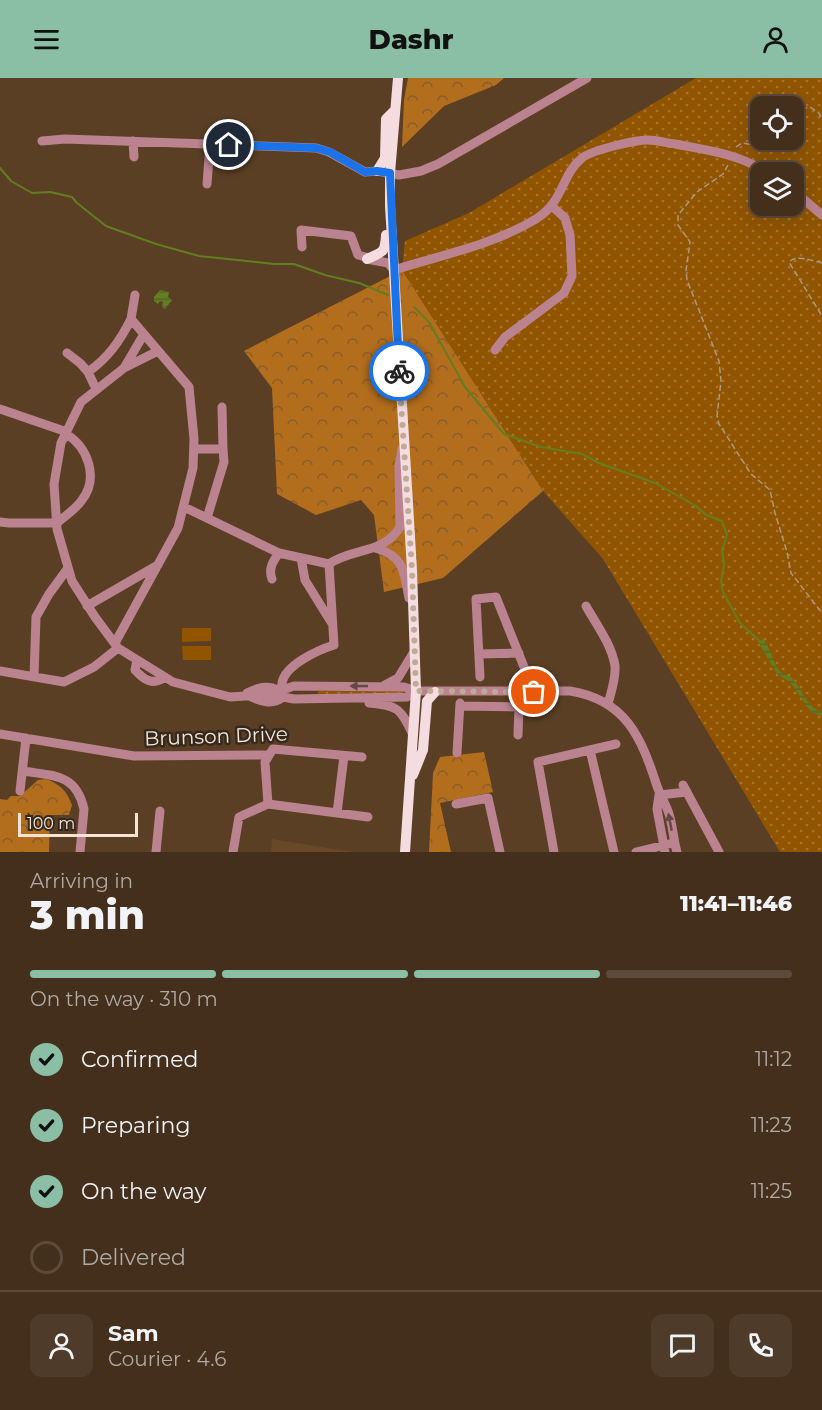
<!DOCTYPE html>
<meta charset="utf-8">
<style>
body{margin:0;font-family:Montserrat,sans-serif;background:#4e3b29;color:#f1f3f6;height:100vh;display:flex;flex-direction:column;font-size:22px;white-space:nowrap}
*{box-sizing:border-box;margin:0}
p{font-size:20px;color:#afa9a3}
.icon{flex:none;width:33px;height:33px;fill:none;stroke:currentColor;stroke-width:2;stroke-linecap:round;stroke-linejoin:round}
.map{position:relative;height:774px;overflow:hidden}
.details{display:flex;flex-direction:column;background:#442f1c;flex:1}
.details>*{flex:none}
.controls{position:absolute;left:750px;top:18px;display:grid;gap:12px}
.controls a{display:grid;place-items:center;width:54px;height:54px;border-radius:12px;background:#442f1c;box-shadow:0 6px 24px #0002,0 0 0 2px #5c4a3b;font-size:30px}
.scale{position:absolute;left:18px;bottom:15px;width:120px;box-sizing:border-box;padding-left:6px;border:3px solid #f5e4d5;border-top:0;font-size:16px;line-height:21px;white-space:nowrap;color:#f5e4d5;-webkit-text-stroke:4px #35291d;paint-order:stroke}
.pin{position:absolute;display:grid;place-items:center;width:51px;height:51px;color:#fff;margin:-26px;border:3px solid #fff;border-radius:50%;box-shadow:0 2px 6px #0007}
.courier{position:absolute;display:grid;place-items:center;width:60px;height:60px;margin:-30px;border:4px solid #1a73e8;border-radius:50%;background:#fff;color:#222;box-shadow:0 2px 8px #0007}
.headline em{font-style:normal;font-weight:800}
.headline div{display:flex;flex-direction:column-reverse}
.headline{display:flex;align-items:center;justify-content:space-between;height:102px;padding:0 30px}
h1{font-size:39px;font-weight:800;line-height:45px}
.bar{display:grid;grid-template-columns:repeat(4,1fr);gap:9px 6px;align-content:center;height:72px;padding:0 30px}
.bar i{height:8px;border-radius:4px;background:#5c4a3b}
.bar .on{background:#8abfa5}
.bar p{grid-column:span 4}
.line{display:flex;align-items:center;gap:15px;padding:0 30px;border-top:2px solid #5c4a3b}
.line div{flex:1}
.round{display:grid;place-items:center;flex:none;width:63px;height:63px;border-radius:12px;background:#4e3b29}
ol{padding:0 30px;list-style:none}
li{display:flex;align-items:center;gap:18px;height:66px}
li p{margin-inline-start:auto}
li .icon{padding:6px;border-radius:50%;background:#8abfa5;color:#111;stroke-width:4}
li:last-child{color:#afa9a3}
li i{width:33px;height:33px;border:3px solid #5c4a3b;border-radius:50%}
header{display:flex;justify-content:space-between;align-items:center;height:78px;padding:0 30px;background:#8abfa5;color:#111;font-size:27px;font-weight:800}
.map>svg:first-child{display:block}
.built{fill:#684827}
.grass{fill:url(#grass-dots);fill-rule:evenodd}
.forest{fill:url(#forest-crowns)}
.pitch{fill:#915500}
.water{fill:url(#water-rules)}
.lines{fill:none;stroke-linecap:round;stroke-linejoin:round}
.stream{stroke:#637e1f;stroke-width:2}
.path{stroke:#ad9884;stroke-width:1.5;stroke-dasharray:6 3;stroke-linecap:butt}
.minor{stroke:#ba838f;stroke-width:9}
.major{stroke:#f4dce1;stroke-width:10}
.oneway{fill:#644845}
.done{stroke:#bfaa97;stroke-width:6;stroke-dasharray:0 10.8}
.route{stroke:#1a73e8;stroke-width:8}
.labels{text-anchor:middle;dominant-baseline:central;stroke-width:5;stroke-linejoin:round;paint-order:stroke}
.street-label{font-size:20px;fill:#f5e4d5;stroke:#35291d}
</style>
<header><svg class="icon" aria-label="menu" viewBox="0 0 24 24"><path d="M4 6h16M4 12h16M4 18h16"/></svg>Dashr<svg class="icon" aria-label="person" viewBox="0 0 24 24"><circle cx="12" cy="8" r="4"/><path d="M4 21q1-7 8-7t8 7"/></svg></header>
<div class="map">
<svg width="822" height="774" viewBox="0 0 822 774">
<defs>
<pattern id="grass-dots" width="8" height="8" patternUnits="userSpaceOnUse" patternTransform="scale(1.5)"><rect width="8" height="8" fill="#915500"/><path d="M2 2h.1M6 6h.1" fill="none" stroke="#a67530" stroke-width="1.8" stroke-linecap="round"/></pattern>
<pattern id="forest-crowns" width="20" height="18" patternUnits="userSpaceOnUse" patternTransform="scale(1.5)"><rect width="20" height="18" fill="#b26e1d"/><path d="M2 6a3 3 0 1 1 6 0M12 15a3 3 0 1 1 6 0" fill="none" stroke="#885d2b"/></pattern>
<pattern id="water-rules" width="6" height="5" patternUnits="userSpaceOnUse" patternTransform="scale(1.5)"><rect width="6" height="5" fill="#637e1f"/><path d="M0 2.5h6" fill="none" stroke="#58642e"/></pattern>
</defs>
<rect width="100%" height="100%" fill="#5a3f25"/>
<path class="built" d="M272,761L353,774H271Z"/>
<path class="grass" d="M696,0H822V774H780L603,481L543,413L402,192L405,163L469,135ZM760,28H794V62H760ZM760,94H794V128H760Z
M318,613H403V615L318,616Z"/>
<path class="forest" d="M408,0H504L496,7L444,28L402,69L404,22Z
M402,192L543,413L443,500L384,514L374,437L361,422L316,437L277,416L272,310L244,273Z
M484,674L493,714L440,725L451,774H429L433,695L440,679Z
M46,701C61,707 66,712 72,727L69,737H50L49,774H0V721L7,722L11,718H20L38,702Z"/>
<path class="pitch" d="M182,550H211V563L182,564Z
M182,568H211V582H183Z"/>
<path class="water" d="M160,212L169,214L168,219L172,222L165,231L162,229L163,224L160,223L158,226L154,223V219Z
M763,561C771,570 774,590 782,595C784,597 788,597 791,599C802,610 806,629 822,634V638L811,634L791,605L777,596L758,564Z"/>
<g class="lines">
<path class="stream" d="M0,90L11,103L32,115L50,114L72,119L77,125L106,148L156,166L199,178L274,186H294L325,197L359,205L388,217
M414,229L429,244L465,309L504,356L541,369L582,376L599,385L655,405L696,428L706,437L722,443L727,457L722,472L724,486L721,503L723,514L740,545L762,565"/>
<path class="path" d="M794,36L801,31L810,29L818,34L822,40
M736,69L742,65L761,68L770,62
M728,87L723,96L697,114L678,137V147L690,164L686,193L687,202L719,283L721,303L717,338L719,346L751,396L770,412L775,435L787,474L791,495L822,535
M822,185C812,183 797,176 789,184L822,238"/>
<path class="minor" d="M42,63L65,61L316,70L329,74L365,94L377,93L399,97L421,93L438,86L587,0
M133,63L134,79
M207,106L210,67
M794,113L822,137
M302,169L301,152L351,158L358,177L373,181
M367,181L388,185L394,192C441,177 493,167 536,141C564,124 561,97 582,80C592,72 635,62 648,62C657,62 666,65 675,66C707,72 739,76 766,94
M495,272L505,259L564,215L572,198L570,157L565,140L553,129
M158,273L124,290L81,324L61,365L54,406L57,451L72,503L95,539L118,570L173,604L230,619L276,616L279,613L294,608L404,609L416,613H570C626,622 641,659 657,708C660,717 665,725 668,733C673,746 673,761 677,774
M67,275L80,285L88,294
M124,290L144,256
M96,311L88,294C108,280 120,263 131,241
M222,329L223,371
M0,331L67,354
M194,371H223L224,384L207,440
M184,429L279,475L329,486
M0,444L9,445H57C65,438 76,431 82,422C99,400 88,369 66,356
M375,470C405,478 404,495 409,520
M301,480L305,502L331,544
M272,501C268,491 273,483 279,475
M87,528L158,487
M586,528C596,546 612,567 615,588C616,601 611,614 608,626
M115,565L178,450L193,390L194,361L189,309L131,241L135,217
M479,576L519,575
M137,582L135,592C144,602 153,608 165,599
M0,593L64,604L94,589L118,570
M34,599L36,539L49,516L68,490
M480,599L476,521L496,519L534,614
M385,607L398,600L415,572
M247,615C257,610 268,606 279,613
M249,618C260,623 272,628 283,619L294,621L407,619L416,613
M283,619C283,615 281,609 282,605C285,587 318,572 334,567L329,486C352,470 384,476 400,449L399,388L402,371
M369,625C398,627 401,631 413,657
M460,628L519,629L518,657
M0,656L134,678L269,677
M590,672L616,666
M457,675L460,625
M23,693C53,698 76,695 84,731L80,774
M683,707L719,774
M20,713L26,660
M659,717L657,731L665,774
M659,717L687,714
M268,726L265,684L273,671L362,679
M456,726L488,720L500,774
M337,735L344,678
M156,774L160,733
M233,774L239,739L268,726L368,739
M554,774L538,684L590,672L614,774
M636,774L669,766"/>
<path class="major" d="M398,0L390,95V128L412,492L416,613L405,774
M377,93L385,80L386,41L394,33
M367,181C383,174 385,175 386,157
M413,697L423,672L427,623L435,614"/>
</g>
<defs><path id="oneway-solid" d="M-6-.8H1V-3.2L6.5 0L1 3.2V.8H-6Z" transform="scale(1.5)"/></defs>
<g class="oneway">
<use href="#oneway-solid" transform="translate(359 608) rotate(-180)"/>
<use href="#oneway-solid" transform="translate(670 744) rotate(-101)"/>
</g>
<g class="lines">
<path class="done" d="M399,293L412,492L416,613L534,614"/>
<path class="route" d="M229,67L316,70L330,74L365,94L377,93L390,95L399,293"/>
</g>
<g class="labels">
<g class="street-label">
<text transform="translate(216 658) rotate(-2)">Brunson Drive</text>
</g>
</g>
</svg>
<div class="controls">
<a><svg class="icon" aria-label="locate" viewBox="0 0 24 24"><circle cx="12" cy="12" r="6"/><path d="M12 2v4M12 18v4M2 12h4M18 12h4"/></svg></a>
<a><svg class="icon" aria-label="layers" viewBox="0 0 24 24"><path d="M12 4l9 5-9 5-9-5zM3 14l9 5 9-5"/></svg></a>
</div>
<div class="scale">100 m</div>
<div class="pin" style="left:534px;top:614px;background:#ea580c"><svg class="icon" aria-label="bag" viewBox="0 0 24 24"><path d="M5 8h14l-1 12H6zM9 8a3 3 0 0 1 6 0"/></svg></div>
<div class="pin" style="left:229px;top:67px;background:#1f2937"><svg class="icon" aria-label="home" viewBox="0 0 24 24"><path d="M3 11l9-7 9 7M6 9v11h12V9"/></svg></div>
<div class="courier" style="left:399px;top:293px"><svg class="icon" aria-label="bike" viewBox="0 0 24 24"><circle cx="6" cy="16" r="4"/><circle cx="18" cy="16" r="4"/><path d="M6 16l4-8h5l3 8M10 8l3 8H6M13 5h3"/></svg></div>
</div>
<section class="details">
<div class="headline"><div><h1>3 min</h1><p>Arriving in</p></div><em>11:41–11:46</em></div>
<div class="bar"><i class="on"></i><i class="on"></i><i class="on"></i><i></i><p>On the way · 310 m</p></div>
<ol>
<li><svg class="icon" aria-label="check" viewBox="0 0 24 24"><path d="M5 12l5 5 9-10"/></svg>Confirmed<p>11:12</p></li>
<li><svg class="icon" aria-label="check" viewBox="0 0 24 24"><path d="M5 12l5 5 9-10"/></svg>Preparing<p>11:23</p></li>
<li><svg class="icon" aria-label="check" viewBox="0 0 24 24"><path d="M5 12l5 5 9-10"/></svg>On the way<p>11:25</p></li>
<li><i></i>Delivered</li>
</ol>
<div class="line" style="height:108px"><a class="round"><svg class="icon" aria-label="person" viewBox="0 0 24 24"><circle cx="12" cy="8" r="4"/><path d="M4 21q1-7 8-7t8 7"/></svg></a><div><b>Sam</b><p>Courier · 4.6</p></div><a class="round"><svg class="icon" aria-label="chat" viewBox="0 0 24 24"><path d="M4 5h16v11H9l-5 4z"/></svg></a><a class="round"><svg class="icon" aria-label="phone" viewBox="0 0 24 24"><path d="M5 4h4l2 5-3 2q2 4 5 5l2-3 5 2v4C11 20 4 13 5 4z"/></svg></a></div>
</section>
